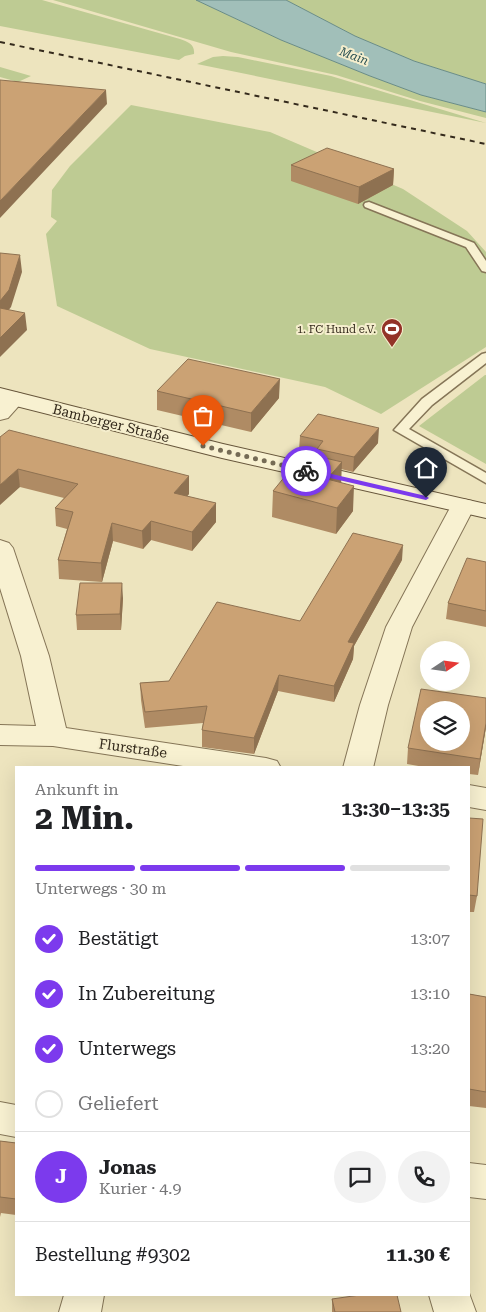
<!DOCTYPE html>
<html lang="de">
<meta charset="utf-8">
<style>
body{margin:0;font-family:"Roboto Serif",serif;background:#f2f2f2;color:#202124;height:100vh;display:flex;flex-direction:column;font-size:19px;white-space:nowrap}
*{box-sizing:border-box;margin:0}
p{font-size:16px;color:#757577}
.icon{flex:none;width:28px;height:28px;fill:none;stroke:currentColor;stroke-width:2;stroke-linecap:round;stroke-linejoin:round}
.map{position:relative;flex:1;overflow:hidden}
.details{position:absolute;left:15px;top:766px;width:455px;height:530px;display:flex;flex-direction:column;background:#fff;border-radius:0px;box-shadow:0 5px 20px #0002}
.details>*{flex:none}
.needle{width:32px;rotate:77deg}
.fabs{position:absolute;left:420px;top:641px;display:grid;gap:10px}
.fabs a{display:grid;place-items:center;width:50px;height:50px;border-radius:50%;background:#fff;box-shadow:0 5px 20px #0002;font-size:25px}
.pin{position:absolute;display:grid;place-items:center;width:42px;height:42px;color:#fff;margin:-51px -21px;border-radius:50% 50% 50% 0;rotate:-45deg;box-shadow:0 0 5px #0007}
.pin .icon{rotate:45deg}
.courier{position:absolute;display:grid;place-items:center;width:50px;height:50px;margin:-25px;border:4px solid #7c3aed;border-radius:50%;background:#fff;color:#222;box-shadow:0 1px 6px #0007}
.head em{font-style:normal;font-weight:700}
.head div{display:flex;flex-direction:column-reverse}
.head{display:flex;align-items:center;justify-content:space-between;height:85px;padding:0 20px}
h1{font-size:32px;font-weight:700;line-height:38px}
.bar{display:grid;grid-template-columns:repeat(4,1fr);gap:8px 5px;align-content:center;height:60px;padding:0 20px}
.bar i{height:6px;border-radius:4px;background:#e0e0e0}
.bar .selected{background:#7c3aed}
.bar p{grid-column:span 4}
.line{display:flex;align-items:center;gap:12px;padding:0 20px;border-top:1px solid #e0e0e0}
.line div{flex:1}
.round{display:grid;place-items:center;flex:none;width:52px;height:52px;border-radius:26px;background:#f2f2f2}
ol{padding:0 20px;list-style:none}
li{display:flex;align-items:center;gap:15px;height:55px}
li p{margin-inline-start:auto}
li .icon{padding:5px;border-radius:50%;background:#7c3aed;color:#fff;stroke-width:4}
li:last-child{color:#757577}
li i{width:28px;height:28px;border:2px solid #e0e0e0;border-radius:50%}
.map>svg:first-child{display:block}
.green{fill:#becb93}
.water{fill:#a1bfb9;stroke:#698c87}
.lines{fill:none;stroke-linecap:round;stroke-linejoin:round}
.lane-casing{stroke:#857557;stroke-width:3}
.street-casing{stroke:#857557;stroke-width:2}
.secondary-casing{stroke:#67563b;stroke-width:2}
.lane{fill:#f8f1d1;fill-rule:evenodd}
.street{fill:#f8f1d1;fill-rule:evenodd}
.secondary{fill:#f8f1d1;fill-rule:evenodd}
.rail{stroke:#342a1c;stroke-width:2;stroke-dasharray:5 5;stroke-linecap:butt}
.wall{fill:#af8b64}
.shaded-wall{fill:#8e7151}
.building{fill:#cba274;stroke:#8e7151;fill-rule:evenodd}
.route{fill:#7c3aed}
.done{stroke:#756b55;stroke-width:5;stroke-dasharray:0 9}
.labels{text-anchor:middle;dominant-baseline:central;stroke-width:4;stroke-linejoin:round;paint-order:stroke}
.far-poi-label{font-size:11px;fill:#342a1c;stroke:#f5eecd;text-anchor:end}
.far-water-label{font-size:12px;font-style:italic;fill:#2b5254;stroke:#f5eecd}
.street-label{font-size:14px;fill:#342a1c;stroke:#f5eecd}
</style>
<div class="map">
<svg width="486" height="1312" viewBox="0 0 486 1312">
<rect width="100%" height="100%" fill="#ede4be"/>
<path class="green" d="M0,0H42L180,39C188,42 195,44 194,54L185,56L179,60L0,26Z
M53,0H196L281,40L370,76L421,95L486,112V118L420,101L336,75L231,52Z
M286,0H486V84L414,61L355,36Z
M223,56L238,57L331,76L486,123L197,64L213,57Z
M0,67L31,76L18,82L0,77Z
M131,105L270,132L403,189L467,231L486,252V347L381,414L325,387L150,349L57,306L46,234L57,221L51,217L52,190L70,166Z
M485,375H486V464L419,426Z"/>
<path class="water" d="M196,0H286L355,36L414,61L486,84V112L421,95L370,76L281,40Z"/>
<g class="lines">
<g class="lane-casing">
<path id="lane" d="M369,202L474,243L486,261V272L482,271L466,247L365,207L364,205L365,203Z
M486,353V363L432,405L409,429L486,473V483L394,430L422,399L482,354Z"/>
</g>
<g class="street-casing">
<path id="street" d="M14,392L22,394L25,399L8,418L0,420V400L6,394Z
M463,499L472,501L475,506L412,627L388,705L373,768H343L360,705L386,627L451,506L454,501Z
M0,540L9,543L13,548L49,656L66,728L266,758L277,761L281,768H196L53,746L0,745V725L36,726L21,656L0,588Z
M469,785L486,788V810L469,807Z
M0,1102L16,1105V1137L0,1134Z
M469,1163L486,1165V1199L469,1197Z
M469,1293L476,1312H434L429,1295H469Z
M64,1295H104L101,1312H59Z"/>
</g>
<g class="secondary-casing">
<path id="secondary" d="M0,388L223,444L486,504V518L222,458L0,402Z"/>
</g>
<use href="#lane" class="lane"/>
<use href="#street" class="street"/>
<use href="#secondary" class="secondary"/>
<path class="rail" d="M0,42L486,144"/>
</g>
<path class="wall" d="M291,165L394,169L393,185L358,204L291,181Z
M157,391L279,398L251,432L157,410Z
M300,436L378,443L353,472L341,469V482L353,511L336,534L272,517L273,491L316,456V455L299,450Z
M0,437L189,494L187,496L216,522L192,551L151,540L143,549L113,541L102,582L59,579L58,560L67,529L56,526L55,508L64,498L20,487Z
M402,560L354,646L353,659L334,702L278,691L254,754L202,747V730L203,723L145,728L141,700L140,683L169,681L300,621Z
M486,562V627L446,619L448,603Z
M123,598L121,630H77L76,615Z
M486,727L478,775L469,774V768H430L407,764L408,748Z
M469,818L477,896L474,912H469Z
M469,994L486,997V1108L469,1106Z
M0,1141L16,1143V1215L1,1213L0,1217Z
M332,1299L401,1312H332Z"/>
<path class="shaded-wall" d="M106,90L107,104L0,218V201Z
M394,169L393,185L358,204L359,187Z
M20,255L22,272L11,307L0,321V301Z
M25,313L27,330L0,357V338Z
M280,379L279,398L251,432V413Z
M379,428L378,443L353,472L354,457Z
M342,462L341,487L327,479Z
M18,469L20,487L0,505V485Z
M189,476V494L174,511V493Z
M354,486L353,511L336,534L337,508Z
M216,503V522L192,551V532Z
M151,521V540L143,549L142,531Z
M112,523L113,541L102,582L101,563Z
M403,545L402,560L354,646L353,659L334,702V686L348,642Z
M122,583L123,598L121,630L120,614Z
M279,675L278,691L254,754V738Z
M486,723V727L478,775L480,759Z"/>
<path class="building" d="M0,80L106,90L0,201Z
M327,148L394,169L359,187L291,165Z
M0,253L20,255L9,290L0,301Z
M0,308L25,313L0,338Z
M188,359L280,379L251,413L157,391Z
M318,414L379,428L354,457L317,449L323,441L300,436Z
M9,430L189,476L174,493L216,503L192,532L151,521L142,531L112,523L101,563L58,560L73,512L55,508L78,484L18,469L0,485V437Z
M304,453L342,462L327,479L354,486L337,508L273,491Z
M353,533L403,545L348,642L354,643L334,686L279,675L254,738L202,730L207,706L145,712L140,683L169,681L217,602L300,621Z
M467,558L486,562V611L448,603Z
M80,583H122L120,614L76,615Z
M421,689L486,698V723L480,759L408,748ZM429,710H461V742H429Z
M469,818L483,819L477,896L469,895Z
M469,994L486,997V1092L469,1089Z
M0,1141L16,1143V1199L0,1197Z
M360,1295H397L401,1312H335L332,1299Z"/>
<path class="route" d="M306,468L426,496L429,498L426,500L304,472V469Z"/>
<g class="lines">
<path class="done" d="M203,446L306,471"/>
</g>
<defs>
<g id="stadium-pin" transform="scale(1.125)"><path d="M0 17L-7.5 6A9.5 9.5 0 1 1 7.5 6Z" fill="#933328" stroke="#f5eecd"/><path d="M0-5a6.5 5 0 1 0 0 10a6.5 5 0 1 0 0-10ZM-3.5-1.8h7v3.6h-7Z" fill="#fff"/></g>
</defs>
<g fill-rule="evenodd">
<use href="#stadium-pin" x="392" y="329"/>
</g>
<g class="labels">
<g class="far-poi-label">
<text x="376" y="329">1. FC Hund e.V.</text>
</g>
<g class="far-water-label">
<text transform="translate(354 56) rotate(21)">Main</text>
</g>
<g class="street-label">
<text transform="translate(111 423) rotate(14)">Bamberger Straße</text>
<text transform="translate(133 748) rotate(8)">Flurstraße</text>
</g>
</g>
</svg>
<div class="fabs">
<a><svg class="needle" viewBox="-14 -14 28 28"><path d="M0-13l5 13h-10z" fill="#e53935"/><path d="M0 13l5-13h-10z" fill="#757577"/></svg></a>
<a><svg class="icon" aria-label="layers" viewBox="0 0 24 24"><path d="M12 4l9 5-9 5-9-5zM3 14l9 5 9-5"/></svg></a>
</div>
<div class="pin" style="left:203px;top:446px;background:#ea580c"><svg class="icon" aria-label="bag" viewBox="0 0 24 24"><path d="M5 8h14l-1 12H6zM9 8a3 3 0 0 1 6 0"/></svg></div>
<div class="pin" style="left:426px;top:498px;background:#1f2937"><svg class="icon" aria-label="home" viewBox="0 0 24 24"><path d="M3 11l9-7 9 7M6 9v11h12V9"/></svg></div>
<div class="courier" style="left:306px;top:471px"><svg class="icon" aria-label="bike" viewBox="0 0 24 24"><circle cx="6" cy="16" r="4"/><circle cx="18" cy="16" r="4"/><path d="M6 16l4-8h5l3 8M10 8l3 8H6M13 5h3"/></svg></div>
<section class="details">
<div class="head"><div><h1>2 Min.</h1><p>Ankunft in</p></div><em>13:30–13:35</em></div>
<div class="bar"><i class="selected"></i><i class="selected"></i><i class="selected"></i><i></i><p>Unterwegs · 30 m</p></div>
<ol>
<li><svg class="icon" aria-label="check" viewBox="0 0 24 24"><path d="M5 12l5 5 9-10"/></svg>Bestätigt<p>13:07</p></li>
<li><svg class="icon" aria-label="check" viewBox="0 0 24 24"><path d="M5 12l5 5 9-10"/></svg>In Zubereitung<p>13:10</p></li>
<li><svg class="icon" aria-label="check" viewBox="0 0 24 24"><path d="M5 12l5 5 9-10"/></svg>Unterwegs<p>13:20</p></li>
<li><i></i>Geliefert</li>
</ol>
<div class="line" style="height:90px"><b class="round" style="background:#7c3aed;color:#fff">J</b><div><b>Jonas</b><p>Kurier · 4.9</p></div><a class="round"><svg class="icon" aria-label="chat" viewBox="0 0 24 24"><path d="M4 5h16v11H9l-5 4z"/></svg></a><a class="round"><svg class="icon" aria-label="phone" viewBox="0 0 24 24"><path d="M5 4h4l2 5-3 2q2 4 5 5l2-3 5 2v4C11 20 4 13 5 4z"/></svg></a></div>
<div class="line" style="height:65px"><div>Bestellung #9302</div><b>11.30 €</b></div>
</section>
</div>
